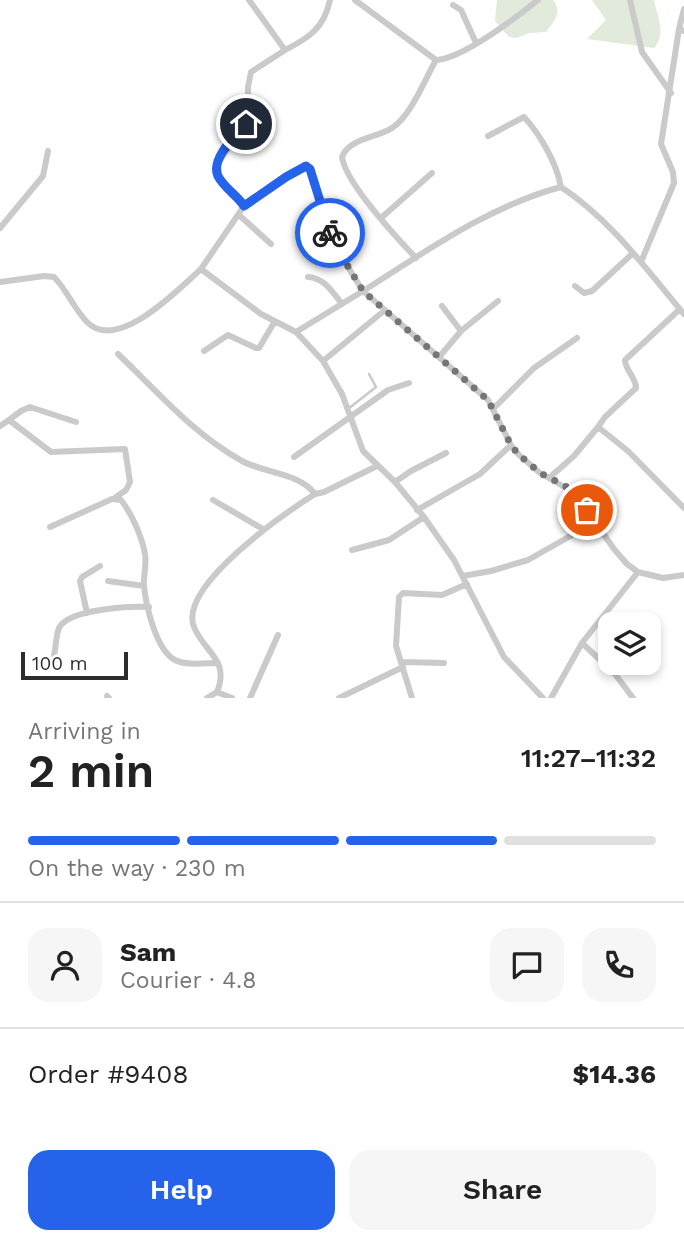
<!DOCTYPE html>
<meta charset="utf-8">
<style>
body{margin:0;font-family:"Work Sans",sans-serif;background:#f6f6f6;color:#222;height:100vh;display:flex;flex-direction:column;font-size:26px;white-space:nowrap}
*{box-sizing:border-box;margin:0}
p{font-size:23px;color:#767676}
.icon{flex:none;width:38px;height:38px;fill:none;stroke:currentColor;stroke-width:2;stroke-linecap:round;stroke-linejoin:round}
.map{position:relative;height:698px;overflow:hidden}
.details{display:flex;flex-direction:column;background:#fff;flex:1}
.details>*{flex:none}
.fabs{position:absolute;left:598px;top:612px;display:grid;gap:14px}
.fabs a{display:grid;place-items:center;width:63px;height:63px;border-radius:14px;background:#fff;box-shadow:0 4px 10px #0003;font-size:35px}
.scale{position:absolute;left:21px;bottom:18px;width:107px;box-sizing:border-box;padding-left:7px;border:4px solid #2d2d2d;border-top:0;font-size:19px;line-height:24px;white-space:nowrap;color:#2d2d2d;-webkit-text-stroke:5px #fff;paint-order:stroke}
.pin{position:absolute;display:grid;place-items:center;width:60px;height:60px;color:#fff;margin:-30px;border:4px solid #fff;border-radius:50%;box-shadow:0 2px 7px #0007}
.courier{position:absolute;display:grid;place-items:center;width:70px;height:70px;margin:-35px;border:5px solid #2563eb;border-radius:50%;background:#fff;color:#222;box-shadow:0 2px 9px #0007}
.overview em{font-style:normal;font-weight:600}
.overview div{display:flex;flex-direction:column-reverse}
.overview{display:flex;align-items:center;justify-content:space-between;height:119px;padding:0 28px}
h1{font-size:46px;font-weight:600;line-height:52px}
.bar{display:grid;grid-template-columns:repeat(4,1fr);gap:10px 7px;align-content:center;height:84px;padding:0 28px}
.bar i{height:9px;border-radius:5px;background:#e0e0e0}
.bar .selected{background:#2563eb}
.bar p{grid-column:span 4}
.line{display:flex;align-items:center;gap:18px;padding:0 28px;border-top:2px solid #e0e0e0}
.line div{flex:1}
.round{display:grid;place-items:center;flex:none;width:74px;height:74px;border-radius:21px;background:#f6f6f6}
.action{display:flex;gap:14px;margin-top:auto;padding:14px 28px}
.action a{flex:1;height:80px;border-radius:21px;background:#2563eb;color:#fff;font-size:28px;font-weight:600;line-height:80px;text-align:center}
.action a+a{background:#f6f6f6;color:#222}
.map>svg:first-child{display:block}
.green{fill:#e1eadb}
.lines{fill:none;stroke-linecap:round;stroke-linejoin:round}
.service{stroke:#cacaca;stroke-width:2.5}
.minor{stroke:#cacaca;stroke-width:6}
.done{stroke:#767676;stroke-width:7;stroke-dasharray:0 12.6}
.route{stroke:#2563eb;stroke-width:9}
</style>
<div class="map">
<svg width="684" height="698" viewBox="0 0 684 698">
<rect width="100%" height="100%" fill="#fff"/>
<path class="green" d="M497,0H553C563,12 554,22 546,32L529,33L517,38L509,37L495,21Z
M592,0H654C657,16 667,33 654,48L587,39L606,20Z"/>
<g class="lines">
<path class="service" d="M348,409L376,387L369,374"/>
<path class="minor" d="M249,0L285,50C309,38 324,28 330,0
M355,0L436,60C462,59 517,17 538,0
M630,0L642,52L671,93
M453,5L461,10L476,43
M684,9L679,29L684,31
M488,136L524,117C540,134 557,164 561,187C489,206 425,252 363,291L488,400L511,445L518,454L540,473L575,493L614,549L627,564L638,572L582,643L551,698
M561,187C610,219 647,270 684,314
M244,206L286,177L306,166L310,169C324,218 334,248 363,291L296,332
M239,215L271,244
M381,218L432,173
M0,228L43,176L48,151
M416,258C397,238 346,183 342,157C349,138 377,138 392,128C411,116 425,79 436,60
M641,262L674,183L673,172L661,144L679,29
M201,269L244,206L219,178L218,163L248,120V87L251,72L285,50
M308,277C324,278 332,291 342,304
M0,282L44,276L54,277C67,290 74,309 87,322C117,353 178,290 201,269L261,314L296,332L323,361L342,394L363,451L395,482L424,517L454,560L504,657L543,698
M575,286L584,293L592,291L632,254
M442,306L461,331
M204,351L228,335L256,348H259L275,321
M118,354C158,392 193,434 242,461C264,473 300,473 315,494
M440,356L461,331L498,301
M323,361L385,310
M494,408L534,368L577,338
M9,420L21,411L30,407L76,422
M0,426L9,420L51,452L125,449L130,482L126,490L116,497
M598,427L605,417L636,388C636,377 625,370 625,360L680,309
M294,457L388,390L409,383
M549,478L574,456L598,427L628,451L684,508
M395,482L411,471L446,453
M213,500L263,529
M417,510L480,474L511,445
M50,527L112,499L121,500C132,514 142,537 145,554C147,565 143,576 144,586C146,606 156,650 175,660C187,666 205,663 218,663
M352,550L389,540L424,517
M638,572L663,578L684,575
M463,576L491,571L528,560L595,522
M108,581L144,586
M87,613L80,581L82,577L100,566
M582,643L615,674L633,698
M54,655C56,647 56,635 59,628C68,609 131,606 149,607
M403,662L444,663
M217,692L232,698
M107,696L109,698
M207,698L217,692C231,658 201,651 193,624C183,583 285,513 315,494L324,492L377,466
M250,698L278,635
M339,698L403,667
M412,698L396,646L399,597L403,593L442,595L467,584"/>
</g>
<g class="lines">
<path class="done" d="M330,233L344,260L363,291L488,400L511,445L518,454L540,473L571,489L587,510"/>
<path class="route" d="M246,124C236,135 210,159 218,176C224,188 237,195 244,206L286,177L306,166L310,169L330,233"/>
</g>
</svg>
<div class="fabs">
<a><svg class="icon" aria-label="layers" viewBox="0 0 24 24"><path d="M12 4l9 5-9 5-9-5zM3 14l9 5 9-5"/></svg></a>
</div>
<div class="scale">100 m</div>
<div class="pin" style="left:587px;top:510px;background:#ea580c"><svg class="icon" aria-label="bag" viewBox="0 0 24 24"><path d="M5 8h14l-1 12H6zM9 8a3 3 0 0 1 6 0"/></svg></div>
<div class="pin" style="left:246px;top:124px;background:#1f2937"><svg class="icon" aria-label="home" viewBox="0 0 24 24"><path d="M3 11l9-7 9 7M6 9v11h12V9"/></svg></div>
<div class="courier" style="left:330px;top:233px"><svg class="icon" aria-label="bike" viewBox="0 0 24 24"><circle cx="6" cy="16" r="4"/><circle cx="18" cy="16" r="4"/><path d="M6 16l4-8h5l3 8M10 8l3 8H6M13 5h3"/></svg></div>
</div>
<section class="details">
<div class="overview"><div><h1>2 min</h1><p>Arriving in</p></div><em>11:27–11:32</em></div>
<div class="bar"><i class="selected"></i><i class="selected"></i><i class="selected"></i><i></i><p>On the way · 230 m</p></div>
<div class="line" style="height:126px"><a class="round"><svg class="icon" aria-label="person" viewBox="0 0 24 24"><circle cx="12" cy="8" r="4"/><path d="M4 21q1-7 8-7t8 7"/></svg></a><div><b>Sam</b><p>Courier · 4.8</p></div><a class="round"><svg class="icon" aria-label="chat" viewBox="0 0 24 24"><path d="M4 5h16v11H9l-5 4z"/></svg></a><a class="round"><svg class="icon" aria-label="phone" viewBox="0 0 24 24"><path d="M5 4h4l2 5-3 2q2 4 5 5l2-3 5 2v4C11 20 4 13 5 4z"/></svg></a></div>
<div class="line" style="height:91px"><div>Order #9408</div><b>$14.36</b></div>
<div class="action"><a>Help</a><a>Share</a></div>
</section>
